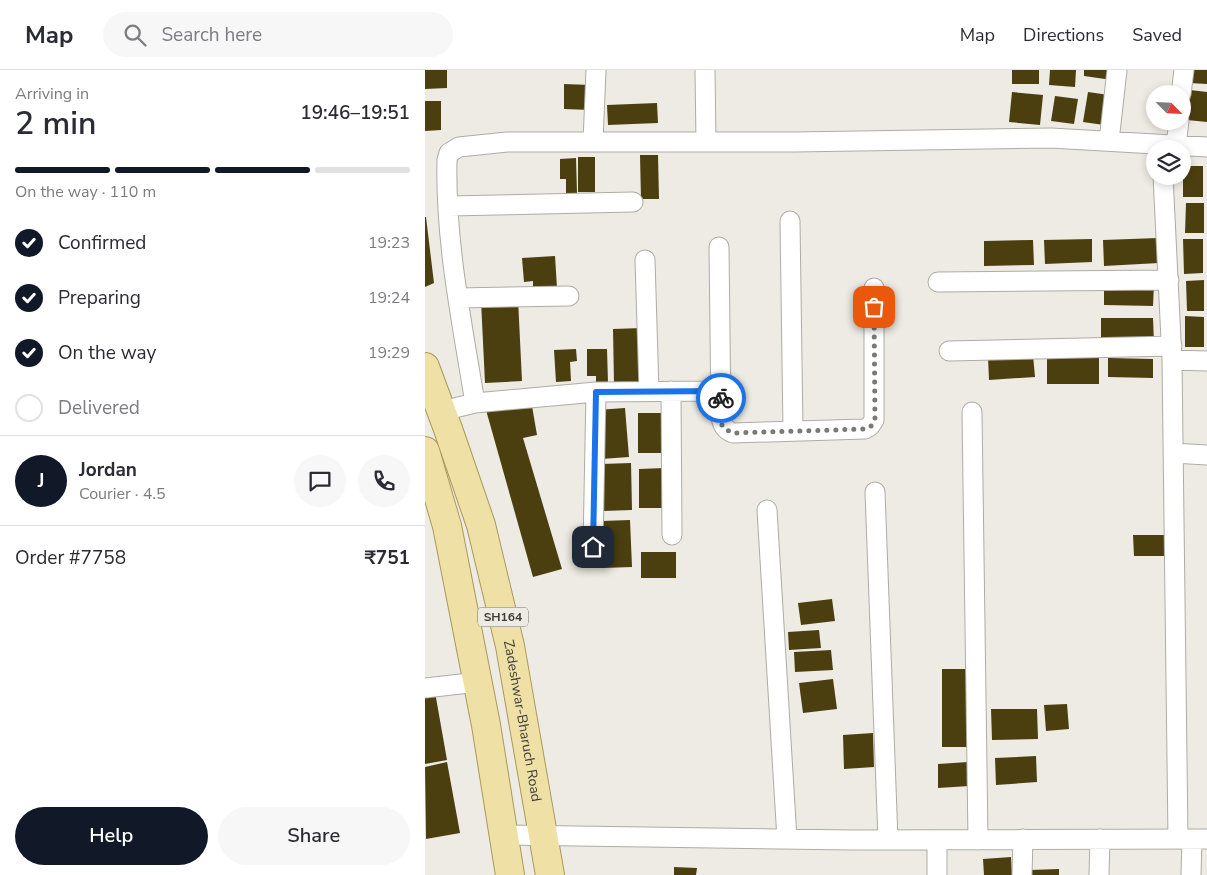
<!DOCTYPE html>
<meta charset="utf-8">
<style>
body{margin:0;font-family:"Nunito Sans",sans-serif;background:#f7f7f7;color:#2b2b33;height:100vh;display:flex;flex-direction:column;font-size:19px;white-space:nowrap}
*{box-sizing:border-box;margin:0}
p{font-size:16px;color:#7c7c81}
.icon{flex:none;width:28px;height:28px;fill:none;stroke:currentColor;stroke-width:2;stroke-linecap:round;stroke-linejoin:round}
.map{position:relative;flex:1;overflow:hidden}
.panel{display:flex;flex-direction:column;background:#fff;width:425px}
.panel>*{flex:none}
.needle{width:32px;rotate:114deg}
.controls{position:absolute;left:721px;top:15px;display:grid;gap:10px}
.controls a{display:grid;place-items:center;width:45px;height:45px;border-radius:50%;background:#fff;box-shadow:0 2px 8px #0003;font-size:25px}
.pin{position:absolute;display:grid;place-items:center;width:42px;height:42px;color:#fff;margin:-21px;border-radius:10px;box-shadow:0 2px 8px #0006}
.courier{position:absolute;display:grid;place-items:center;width:50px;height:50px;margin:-25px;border:4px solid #1a73e8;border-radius:50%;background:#fff;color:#222;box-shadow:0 1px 6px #0007}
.summary em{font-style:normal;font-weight:600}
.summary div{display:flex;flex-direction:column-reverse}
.summary{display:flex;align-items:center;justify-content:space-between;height:85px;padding:0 15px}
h1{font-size:32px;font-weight:600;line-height:38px}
.bar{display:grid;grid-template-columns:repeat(4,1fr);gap:8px 5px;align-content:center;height:60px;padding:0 15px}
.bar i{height:6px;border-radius:4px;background:#e1e1e2}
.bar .selected{background:#111827}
.bar p{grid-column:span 4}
.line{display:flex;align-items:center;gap:12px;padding:0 15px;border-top:1px solid #e1e1e2}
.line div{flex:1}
.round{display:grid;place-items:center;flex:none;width:52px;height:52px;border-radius:26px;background:#f7f7f7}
ol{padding:0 15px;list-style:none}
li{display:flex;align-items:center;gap:15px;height:55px}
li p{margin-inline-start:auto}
li .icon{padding:5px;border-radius:50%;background:#111827;color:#fff;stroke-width:4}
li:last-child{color:#7c7c81}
li i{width:28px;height:28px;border:2px solid #e1e1e2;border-radius:50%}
.button{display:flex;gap:10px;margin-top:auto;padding:10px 15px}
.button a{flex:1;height:58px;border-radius:30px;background:#111827;color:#fff;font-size:20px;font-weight:600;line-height:58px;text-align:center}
.button a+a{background:#f7f7f7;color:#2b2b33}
header{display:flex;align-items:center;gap:30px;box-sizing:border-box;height:70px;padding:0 25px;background:#fff;border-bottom:1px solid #e1e1e2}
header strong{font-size:24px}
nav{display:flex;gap:28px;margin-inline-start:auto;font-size:18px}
.search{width:350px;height:45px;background:#f7f7f7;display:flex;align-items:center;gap:12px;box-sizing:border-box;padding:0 18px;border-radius:28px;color:#7c7c81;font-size:19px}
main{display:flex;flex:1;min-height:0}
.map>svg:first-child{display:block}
.building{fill:#4b3f10}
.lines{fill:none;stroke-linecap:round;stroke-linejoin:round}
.street-casing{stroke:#aeaca4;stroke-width:21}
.primary-casing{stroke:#aa9959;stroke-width:30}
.street{stroke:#fff;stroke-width:19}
.primary{stroke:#efe0a6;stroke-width:28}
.done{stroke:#7a7974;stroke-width:5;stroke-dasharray:0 9}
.route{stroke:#1a73e8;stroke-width:6}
.labels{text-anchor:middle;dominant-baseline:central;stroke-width:5;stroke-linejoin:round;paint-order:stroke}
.shield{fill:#edebe3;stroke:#71706b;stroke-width:1}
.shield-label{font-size:12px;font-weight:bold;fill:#3c3b38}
.street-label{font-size:14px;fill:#3c3b38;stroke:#edebe3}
</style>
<header>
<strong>Map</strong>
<div class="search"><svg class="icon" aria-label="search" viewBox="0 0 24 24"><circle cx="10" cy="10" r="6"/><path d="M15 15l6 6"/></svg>Search here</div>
<nav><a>Map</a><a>Directions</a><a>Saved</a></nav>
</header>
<main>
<section class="panel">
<div class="summary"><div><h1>2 min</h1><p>Arriving in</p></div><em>19:46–19:51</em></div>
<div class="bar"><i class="selected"></i><i class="selected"></i><i class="selected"></i><i></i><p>On the way · 110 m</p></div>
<ol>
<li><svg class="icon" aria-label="check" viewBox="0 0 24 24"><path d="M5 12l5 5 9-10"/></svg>Confirmed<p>19:23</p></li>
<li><svg class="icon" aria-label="check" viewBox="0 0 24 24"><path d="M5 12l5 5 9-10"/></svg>Preparing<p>19:24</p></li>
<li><svg class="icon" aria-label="check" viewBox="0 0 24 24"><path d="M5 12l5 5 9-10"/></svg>On the way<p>19:29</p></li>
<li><i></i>Delivered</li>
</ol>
<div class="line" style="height:90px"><b class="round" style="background:#111827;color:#fff">J</b><div><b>Jordan</b><p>Courier · 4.5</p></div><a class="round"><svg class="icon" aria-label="chat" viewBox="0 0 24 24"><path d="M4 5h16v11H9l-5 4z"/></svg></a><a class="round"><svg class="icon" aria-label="phone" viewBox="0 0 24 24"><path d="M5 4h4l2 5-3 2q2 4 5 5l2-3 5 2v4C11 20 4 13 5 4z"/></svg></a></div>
<div class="line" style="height:65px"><div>Order #7758</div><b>₹751</b></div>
<div class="button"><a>Help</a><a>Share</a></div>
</section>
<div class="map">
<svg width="782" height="805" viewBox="0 0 782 805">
<rect width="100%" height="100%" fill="#edebe3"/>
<path class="building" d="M0,0H22V18L0,19Z
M587,0H614V14H587Z
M625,0H651L650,17L624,15Z
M659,0H688L687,10L659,6Z
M766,0H782V14L764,13Z
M139,14L166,15L165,40L139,39Z
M765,20L782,22V52L762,50Z
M587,22L618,25L615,55L584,52Z
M663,22L684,25L679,55L658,52Z
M630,26L653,29L649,54L626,51Z
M0,31H16V60L0,61Z
M232,33L233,53L183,55L182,35Z
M215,85H233L234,129H216Z
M153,87H170V122H153Z
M151,88L152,123H141V109H135V89Z
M758,96H778V127H758Z
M761,133H779V163H760Z
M0,147H1L9,213L0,217Z
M733,168L734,193L679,196L678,170Z
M667,169V192L620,194L619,170Z
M758,169H778V203L759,204Z
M608,170L609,195L559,196V171Z
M130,186L132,218L108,219V211L99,212L97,188Z
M779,210V241H762L761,211Z
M679,213L729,214L728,236L679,235Z
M93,229L97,311L60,313L56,231Z
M760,246L779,247V277H760Z
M676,248H728L729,273L676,274Z
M217,258L219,313L189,314L188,259Z
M151,279L152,291L145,292L146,311L131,312L129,280Z
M162,279H182L183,313H171V306H162Z
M622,284H674V314H622Z
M608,285L610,307L564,310L563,287Z
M683,288L728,289V308L683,307Z
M107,336L112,365L98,368L137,499L108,507L61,340Z
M200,338L204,387L176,389L172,340Z
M213,343H237V383H213Z
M206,393L207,440L178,441L176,394Z
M240,398V438H214V399Z
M205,450L207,497L178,498L177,451Z
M708,465H746V486H709Z
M216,482H251V508H216Z
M407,529L410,551L376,555L373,533Z
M394,560L396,578L364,580L363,562Z
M406,580L408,600L370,602L369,582Z
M517,599H545L546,677H517Z
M408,609L412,639L378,643L374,613Z
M10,622L22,690L0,694V624Z
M642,634L644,659L621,661L619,635Z
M566,639H612L613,669L567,670Z
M448,663L449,697L419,699L418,665Z
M611,686L612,712L571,715L570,688Z
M22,692L35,763L1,769L0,697Z
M543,692L544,716L513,718V694Z
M586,787L587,805H559L558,789Z
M249,797L272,798L271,805H249Z
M634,799V805H605V800Z"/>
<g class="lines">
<g class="street-casing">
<path id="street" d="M280,0L281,72
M756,24L759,0
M684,71L692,0
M168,72L171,0
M751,75L754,51
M738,106L747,290L753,769
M23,136L208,132
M365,151L368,361
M294,177L296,348C298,356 300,360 308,363L440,359L445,356L449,350V218
M220,190L224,321
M513,212L744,210
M33,228L144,226
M524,281L747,276
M747,290L782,291
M246,321L247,465
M50,333L171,322L296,321
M17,341L50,333C37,253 20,171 22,90L24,83L34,77L82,72H369L626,68L782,77
M547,342L553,770
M748,383L782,385
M450,422L463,770
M342,440L362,769
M168,477L171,322
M0,618L53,612
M79,765L428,770L782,769
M512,770V805
M597,805L598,769
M674,805L675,769
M766,805L767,769"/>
</g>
<g class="primary-casing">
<g id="primary">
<path id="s1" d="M0,297L23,359L56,455L85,576L125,805"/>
<path d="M0,381L22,456L61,655L85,805"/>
</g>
</g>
<use href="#street" class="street"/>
<use href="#primary" class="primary"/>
</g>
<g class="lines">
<path class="done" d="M296,328L297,356L302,360L308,363L440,359L446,356L450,350L449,237"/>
<path class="route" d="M168,477L171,322L296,321V328"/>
</g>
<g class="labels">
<rect class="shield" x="53" y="537.5" width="50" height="19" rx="4"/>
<g class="shield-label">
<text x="78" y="547">SH164</text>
</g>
<g class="street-label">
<text stroke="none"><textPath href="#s1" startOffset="368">Zadeshwar-Bharuch Road</textPath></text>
</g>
</g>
</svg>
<div class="controls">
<a><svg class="needle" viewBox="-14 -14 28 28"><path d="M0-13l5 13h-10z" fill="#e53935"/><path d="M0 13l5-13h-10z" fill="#7c7c81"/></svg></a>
<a><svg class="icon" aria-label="layers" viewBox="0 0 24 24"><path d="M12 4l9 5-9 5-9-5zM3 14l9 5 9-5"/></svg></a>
</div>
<div class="pin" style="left:449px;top:237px;background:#ea580c"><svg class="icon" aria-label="bag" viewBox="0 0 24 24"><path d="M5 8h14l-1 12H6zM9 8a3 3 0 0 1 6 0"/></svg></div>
<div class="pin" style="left:168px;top:477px;background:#1f2937"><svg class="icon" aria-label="home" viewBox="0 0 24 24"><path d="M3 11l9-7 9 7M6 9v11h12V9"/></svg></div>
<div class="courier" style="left:296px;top:328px"><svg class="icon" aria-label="bike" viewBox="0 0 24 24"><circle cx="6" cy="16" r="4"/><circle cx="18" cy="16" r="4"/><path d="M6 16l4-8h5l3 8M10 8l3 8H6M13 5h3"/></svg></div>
</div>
</main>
